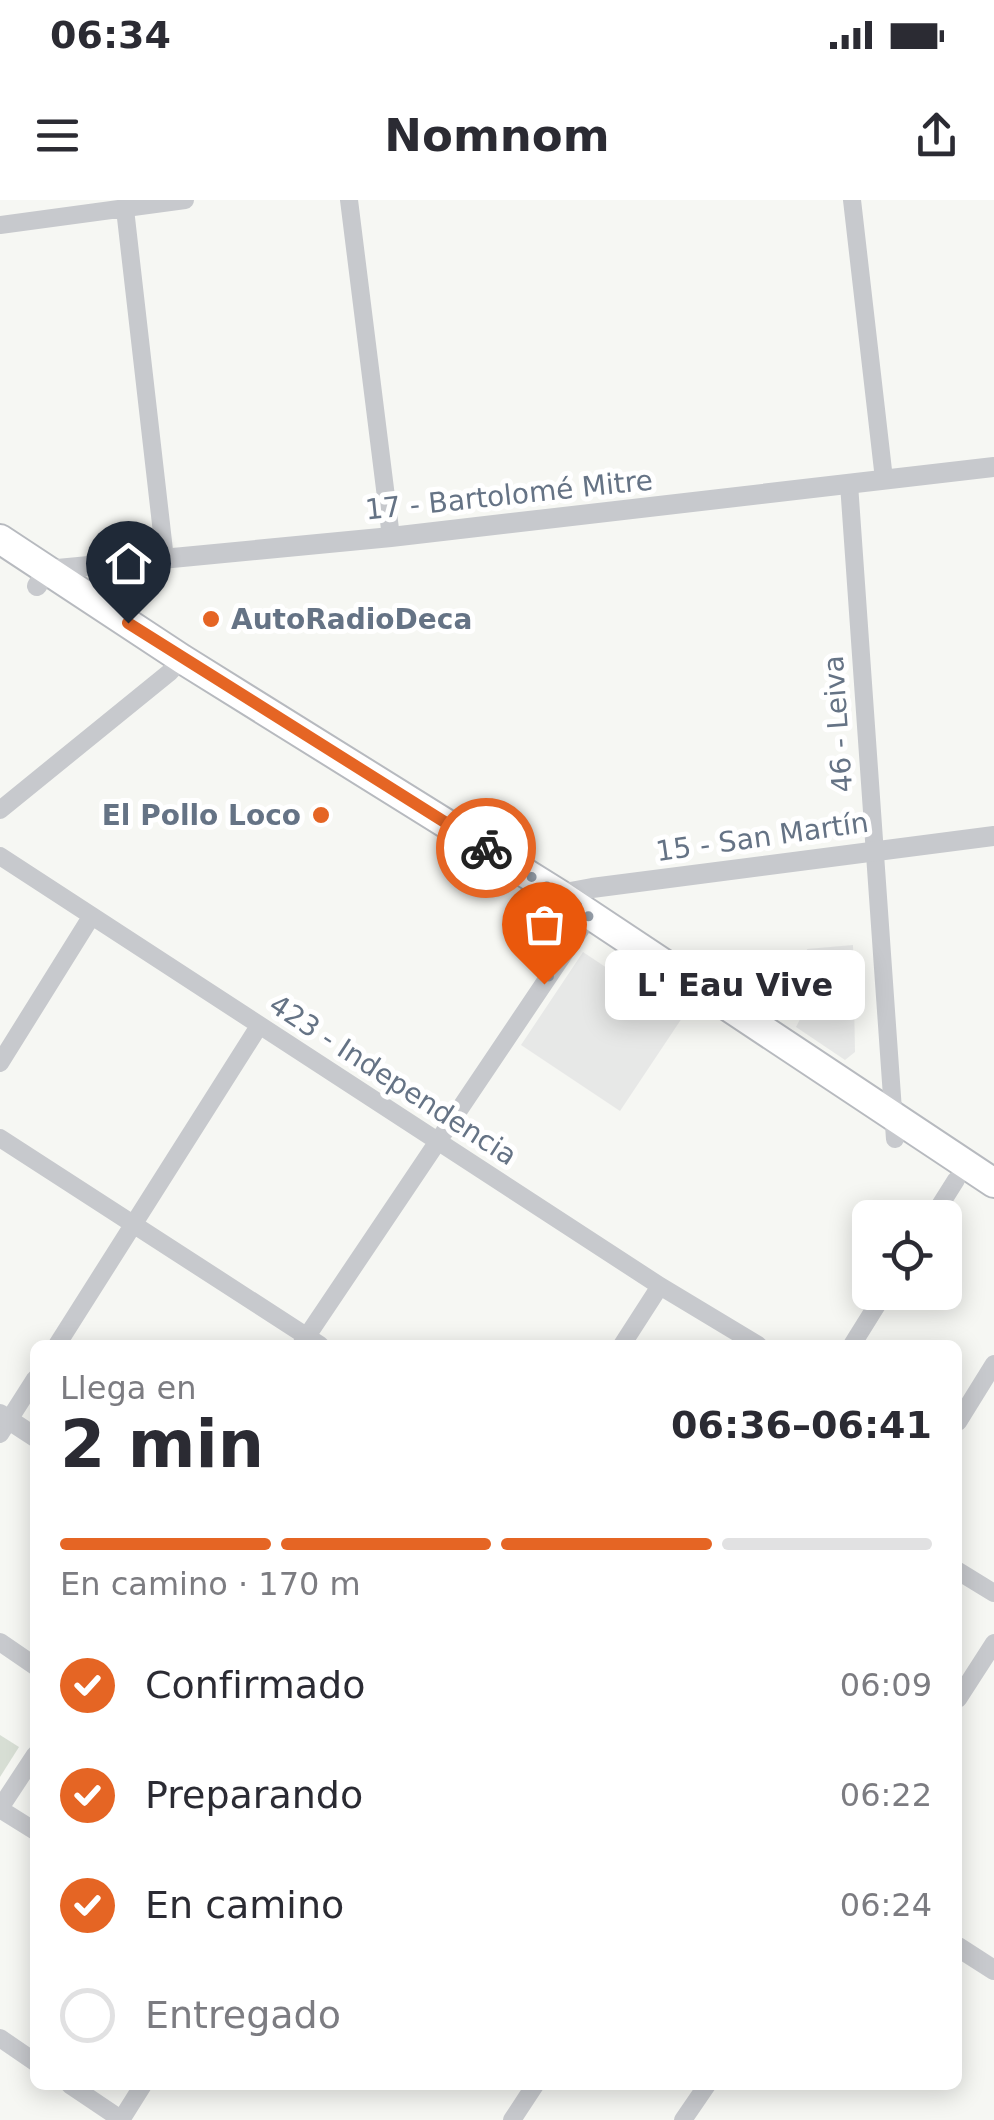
<!DOCTYPE html>
<html lang="es">
<meta charset="utf-8">
<style>
body{margin:0;font-family:"DejaVu Sans",sans-serif;background:#f2f2f3;color:#2b2b33;height:100vh;display:flex;flex-direction:column;font-size:38px;white-space:nowrap}
*{box-sizing:border-box;margin:0}
p{font-size:32px;color:#7c7c81}
.icon{flex:none;width:55px;height:55px;fill:none;stroke:currentColor;stroke-width:2;stroke-linecap:round;stroke-linejoin:round}
.map{position:relative;flex:1;overflow:hidden}
.drawer{position:absolute;left:30px;top:1140px;width:932px;height:750px;display:flex;flex-direction:column;background:#fff;border-radius:15px;box-shadow:0 5px 25px #0003}
.drawer>*{flex:none}
.controls{position:absolute;left:852px;top:1000px;display:grid;gap:20px}
.controls a{display:grid;place-items:center;width:110px;height:110px;border-radius:15px;background:#fff;box-shadow:0 5px 25px #0003;font-size:50px}
.pin{position:absolute;display:grid;place-items:center;width:85px;height:85px;color:#fff;margin:-102px -42px;border-radius:50% 50% 50% 0;rotate:-45deg;box-shadow:0 0 10px #0007}
.pin .icon{rotate:45deg}
.courier{position:absolute;display:grid;place-items:center;width:100px;height:100px;margin:-50px;border:8px solid #e56524;border-radius:50%;background:#fff;color:#222;box-shadow:0 2px 12px #0007}
.bubble{position:absolute;height:70px;border-radius:15px;background:#fff;box-shadow:0 5px 25px #0003;font-size:32px;font-weight:600;line-height:70px;text-align:center}
.summary em{font-style:normal;font-weight:600}
.summary div{display:flex;flex-direction:column-reverse}
.summary{display:flex;align-items:center;justify-content:space-between;height:170px;padding:0 30px}
h1{font-size:65px;font-weight:600;line-height:75px}
.bar{display:grid;grid-template-columns:repeat(4,1fr);gap:15px 10px;align-content:center;height:120px;padding:0 30px}
.bar i{height:12px;border-radius:8px;background:#e1e1e2}
.bar .on{background:#e56524}
.bar p{grid-column:span 4}
ol{padding:0 30px;list-style:none}
li{display:flex;align-items:center;gap:30px;height:110px}
li p{margin-inline-start:auto}
li .icon{padding:10px;border-radius:50%;background:#e56524;color:#fff;stroke-width:4}
li:last-child{color:#7c7c81}
li i{width:55px;height:55px;border:5px solid #e1e1e2;border-radius:50%}
.status{display:flex;justify-content:space-between;align-items:center;height:70px;padding:0 50px;background:#fff;direction:ltr}
.status svg{height:28px;fill:currentColor}
header{display:flex;justify-content:space-between;align-items:center;height:130px;padding:0 30px;background:#fff;font-size:45px;font-weight:600}
.map>svg:first-child{display:block}
.built{fill:#e7e8e7}
.park{fill:#d7ded4}
.lines{fill:none;stroke-linecap:round;stroke-linejoin:round}
.primary-casing{stroke:#b7babf;stroke-width:32}
.minor{stroke:#c7c9cd;stroke-width:18}
.tertiary{stroke:#c7c9cd;stroke-width:20}
.primary{stroke:#fff;stroke-width:28}
.done{stroke:#98a1ac;stroke-width:10;stroke-dasharray:0 18}
.route{stroke:#e56524;stroke-width:12}
.poi-dot{fill:#e56524;stroke:#fff;stroke-width:4}
.labels{text-anchor:middle;dominant-baseline:central;stroke-width:10;stroke-linejoin:round;paint-order:stroke}
.street-label{font-size:28px;fill:#657385;stroke:#fff}
.poi-label{font-size:28px;font-weight:bold;fill:#657385;stroke:#fff;text-anchor:start}
</style>
<div class="status"><b>06:34</b><svg viewBox="0 0 49 12"><path d="M0 12V9h3v3zM5 12V6h3v6zM10 12V3h3v9zM15 12V0h3v12zM26 1h20v11H26zM47 4h2v5h-2z"/></svg></div>
<header><svg class="icon" aria-label="menu" viewBox="0 0 24 24"><path d="M4 6h16M4 12h16M4 18h16"/></svg>Nomnom<svg class="icon" aria-label="share" viewBox="0 0 24 24"><path d="M12 15V3M7 8l5-5 5 5M5 13v7h14v-7"/></svg></header>
<div class="map">
<svg width="994" height="1920" viewBox="0 0 994 1920">
<rect width="100%" height="100%" fill="#f6f7f3"/>
<path class="built" d="M853,745L855,852L845,860L796,827L812,796L807,749Z
M583,752L682,818L620,911L521,845Z"/>
<path class="park" d="M0,1535L19,1547L0,1577Z"/>
<g class="lines">
<g class="primary-casing">
<path id="primary" d="M0,339L182,459L559,694L994,983"/>
</g>
<path class="minor" d="M349,0L391,337
M852,0L884,279
M125,9L165,359
M0,25L185,0
M849,284L895,939
M0,610L170,472L182,459
M0,656L660,1086L758,1145
M0,863L91,717
M0,938L320,1145
M932,1018L956,980
M57,1145L259,826
M301,1145L582,727L591,709
M622,1145L660,1086
M852,1145L885,1092
M958,1222L994,1164
M0,1234L35,1179
M958,1371L994,1393
M0,1442L35,1466
M958,1499L994,1443
M0,1608L35,1555
M0,1609L35,1631
M0,1838L35,1862
M70,1885L122,1920
M121,1920L143,1885
M512,1920L535,1885
M683,1920L707,1885"/>
<path class="tertiary" d="M37,386L47,370L391,337L994,267
M538,698L592,688L994,636
M0,1214L35,1237
M958,1747L994,1770"/>
<use href="#primary" class="primary"/>
</g>
<g class="lines">
<path class="done" d="M486,648L590,714L544,784"/>
<path class="route" d="M128,423L486,648"/>
</g>
<g class="poi-dot">
<circle cx="211" cy="419" r="10"/>
<circle cx="321" cy="615" r="10"/>
</g>
<g class="labels">
<g class="street-label">
<text transform="translate(509 295) rotate(-6)">17 - Bartolomé Mitre</text>
<text transform="translate(838 524) rotate(-94)">46 - Leiva</text>
<text transform="translate(762 637) rotate(-8)">15 - San Martín</text>
<text transform="translate(393 880) rotate(33)">423 - Independencia</text>
</g>
<g class="poi-label">
<text x="231" y="419">AutoRadioDeca</text>
<text x="301" y="615" text-anchor="end">El Pollo Loco</text>
</g>
</g>
</svg>
<div class="controls">
<a><svg class="icon" aria-label="locate" viewBox="0 0 24 24"><circle cx="12" cy="12" r="6"/><path d="M12 2v4M12 18v4M2 12h4M18 12h4"/></svg></a>
</div>
<div class="pin" style="left:544px;top:784px;background:#ea580c"><svg class="icon" aria-label="bag" viewBox="0 0 24 24"><path d="M5 8h14l-1 12H6zM9 8a3 3 0 0 1 6 0"/></svg></div>
<div class="pin" style="left:128px;top:423px;background:#1f2937"><svg class="icon" aria-label="home" viewBox="0 0 24 24"><path d="M3 11l9-7 9 7M6 9v11h12V9"/></svg></div>
<div class="courier" style="left:486px;top:648px"><svg class="icon" aria-label="bike" viewBox="0 0 24 24"><circle cx="6" cy="16" r="4"/><circle cx="18" cy="16" r="4"/><path d="M6 16l4-8h5l3 8M10 8l3 8H6M13 5h3"/></svg></div>
<div class="bubble" style="left:605px;top:750px;width:260px">L' Eau Vive</div>
<section class="drawer">
<div class="summary"><div><h1>2 min</h1><p>Llega en</p></div><em>06:36–06:41</em></div>
<div class="bar"><i class="on"></i><i class="on"></i><i class="on"></i><i></i><p>En camino · 170 m</p></div>
<ol>
<li><svg class="icon" aria-label="check" viewBox="0 0 24 24"><path d="M5 12l5 5 9-10"/></svg>Confirmado<p>06:09</p></li>
<li><svg class="icon" aria-label="check" viewBox="0 0 24 24"><path d="M5 12l5 5 9-10"/></svg>Preparando<p>06:22</p></li>
<li><svg class="icon" aria-label="check" viewBox="0 0 24 24"><path d="M5 12l5 5 9-10"/></svg>En camino<p>06:24</p></li>
<li><i></i>Entregado</li>
</ol>
</section>
</div>
